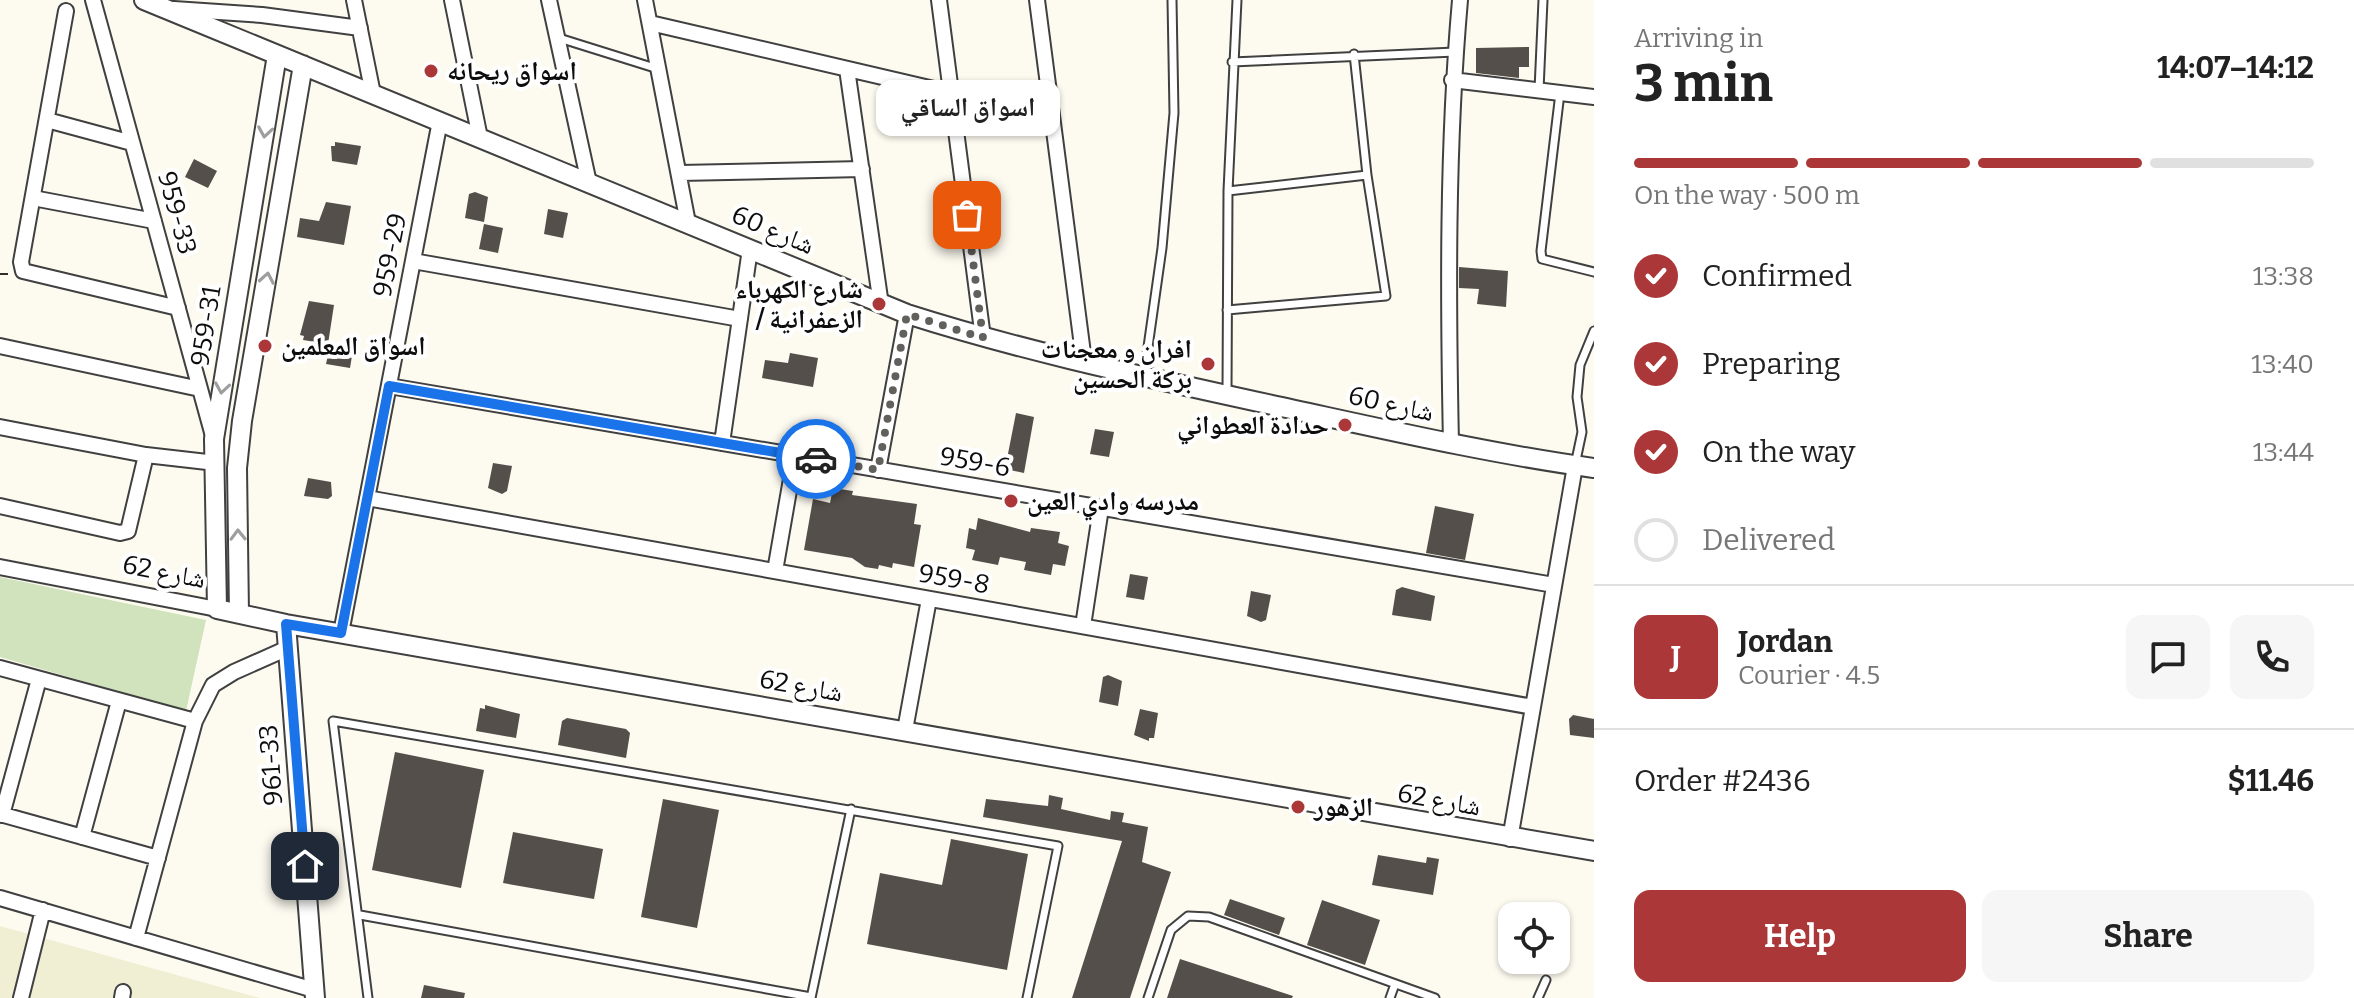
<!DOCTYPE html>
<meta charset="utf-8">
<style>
body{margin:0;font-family:Bitter,"Noto Naskh Arabic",serif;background:#f6f6f6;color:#222;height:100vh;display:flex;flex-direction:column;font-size:30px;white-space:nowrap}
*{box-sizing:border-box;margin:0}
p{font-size:26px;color:#767676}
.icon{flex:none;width:44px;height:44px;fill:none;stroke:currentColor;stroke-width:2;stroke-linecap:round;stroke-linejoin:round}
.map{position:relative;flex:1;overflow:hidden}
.sheet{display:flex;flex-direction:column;background:#fff;width:760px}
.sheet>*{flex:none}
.fabs{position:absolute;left:1498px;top:902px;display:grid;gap:16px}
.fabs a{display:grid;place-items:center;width:72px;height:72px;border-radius:16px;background:#fff;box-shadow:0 2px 6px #0004;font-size:40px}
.pin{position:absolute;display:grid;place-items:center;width:68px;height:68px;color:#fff;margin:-34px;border-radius:16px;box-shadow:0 4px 12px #0006}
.courier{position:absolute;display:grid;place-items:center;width:80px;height:80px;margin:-40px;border:6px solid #1a73e8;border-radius:50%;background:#fff;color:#222;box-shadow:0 2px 10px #0007}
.bubble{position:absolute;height:56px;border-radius:16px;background:#fff;box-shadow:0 2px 6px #0004;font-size:26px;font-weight:700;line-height:56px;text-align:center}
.summary em{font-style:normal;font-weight:700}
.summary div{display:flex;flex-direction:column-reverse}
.summary{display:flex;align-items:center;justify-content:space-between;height:136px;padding:0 40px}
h1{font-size:52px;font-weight:700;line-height:60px}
.bar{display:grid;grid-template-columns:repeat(4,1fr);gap:12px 8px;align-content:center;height:96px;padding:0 40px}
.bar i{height:10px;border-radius:6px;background:#e0e0e0}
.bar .selected{background:#ab3739}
.bar p{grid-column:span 4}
.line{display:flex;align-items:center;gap:20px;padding:0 40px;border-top:2px solid #e0e0e0}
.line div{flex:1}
.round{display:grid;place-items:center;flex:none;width:84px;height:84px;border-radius:16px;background:#f6f6f6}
ol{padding:0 40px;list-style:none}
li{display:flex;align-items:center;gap:24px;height:88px}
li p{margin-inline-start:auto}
li .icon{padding:8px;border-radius:50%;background:#ab3739;color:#fff;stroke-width:4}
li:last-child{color:#767676}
li i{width:44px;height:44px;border:4px solid #e0e0e0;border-radius:50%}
.action{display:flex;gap:16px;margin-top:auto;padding:16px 40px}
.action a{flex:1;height:92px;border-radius:16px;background:#ab3739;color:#fff;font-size:32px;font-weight:700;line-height:92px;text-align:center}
.action a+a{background:#f6f6f6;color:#222}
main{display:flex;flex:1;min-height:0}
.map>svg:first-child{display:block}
.farmland{fill:#f0eed3}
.green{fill:#d0e3bd}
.building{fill:#554f4b}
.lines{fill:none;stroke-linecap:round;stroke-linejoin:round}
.service-casing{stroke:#404040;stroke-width:11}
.minor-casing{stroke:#404040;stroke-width:18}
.tertiary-casing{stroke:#404040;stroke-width:22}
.path{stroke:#2f2f2f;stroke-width:2;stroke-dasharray:8 4;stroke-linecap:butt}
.service{stroke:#fff;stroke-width:7}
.minor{stroke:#fff;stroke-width:14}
.tertiary{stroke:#fff;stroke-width:18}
.oneway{stroke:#9e9e9e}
.done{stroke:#61605c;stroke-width:8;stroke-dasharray:0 14.4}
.route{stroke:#1a73e8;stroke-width:10}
.poi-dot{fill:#ab3739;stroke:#fff;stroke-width:3}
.labels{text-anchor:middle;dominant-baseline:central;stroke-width:8;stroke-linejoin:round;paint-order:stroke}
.poi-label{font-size:26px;font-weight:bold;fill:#0d0d0d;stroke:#fff;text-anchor:start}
.street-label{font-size:26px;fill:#0d0d0d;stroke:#fff}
</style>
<main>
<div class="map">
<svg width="1594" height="998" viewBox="0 0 1594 998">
<rect width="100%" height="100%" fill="#fdfbf0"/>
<path class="farmland" d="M0,926L260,998H0Z"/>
<path class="green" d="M0,577L206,620L186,711L0,657Z"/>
<path class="building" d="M1529,47V67H1519V78L1476,73V48Z
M335,142L361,146L357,165L332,161L331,146H335Z
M194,159L217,171L208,188L185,177Z
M475,192L488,197L484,222L465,218L469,194Z
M326,202L351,206L344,245L297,237L300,218L319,221Z
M548,209L568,213L563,238L544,234Z
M484,224L503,228L498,253L479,249Z
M1459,267L1508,271L1506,307L1477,304L1479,289L1459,288Z
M309,301L334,305L328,344L303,340L304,336L300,335Z
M330,346L353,350L350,368L326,364Z
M790,353L818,358L813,387L762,378L765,360L788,363Z
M1016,413L1034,417L1024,473L1005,469Z
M1095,429L1114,432L1109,457L1090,454Z
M493,463L512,466L507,491L502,494L488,488Z
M308,478L331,482L332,496L328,499L304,496Z
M833,488L853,491L852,495L917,504L914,524L921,525L914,567L893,563L892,568L879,565L878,569L865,567L852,558L804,550L813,499L830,503Z
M1435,506L1474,514L1465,560L1426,553Z
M978,518L1030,532L1031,528L1060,532L1058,543L1069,546L1065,566L1053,564L1051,575L1024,570L1026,562L1000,557L998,565L972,560L975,550L966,548L969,528L976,530Z
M1130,574L1148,577L1144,600L1126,597Z
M1402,587L1435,596L1431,621L1392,615L1396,590Z
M1251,591L1271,595L1266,620L1261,622L1247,616Z
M1108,675L1122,681L1118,706L1099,702L1103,677Z
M485,705L520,714L516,738L476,731L480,708L485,709Z
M1140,709L1158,713L1154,738H1149V741L1134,735Z
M1573,715L1594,719V738L1570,735L1569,719Z
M567,718L626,729L630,733L626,758L558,745L562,721Z
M395,752L484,770L461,888L372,870Z
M1049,795L1063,798L1061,809L1110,820L1111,811L1124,813L1122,822L1148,827L1142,862L1171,872L1130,998H1072L1122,841L983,817L986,799L1048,806Z
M663,799L719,810L697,928L641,917Z
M513,832L603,849L594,899L503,883Z
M951,839L1028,854L1007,970L867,944L880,873L942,885Z
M1378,855L1426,863L1427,857L1439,859L1433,895L1372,885Z
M1230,899L1285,918L1279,935L1224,915Z
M1322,900L1380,920L1365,965L1307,945Z
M1180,959L1293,996L1292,998H1167Z
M424,985L465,993L464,998H421Z"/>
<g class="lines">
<g class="service-casing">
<path id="service" d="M559,38L658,69
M1232,62L1455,52
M1539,90L1543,0
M1560,93L1541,251L1542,259L1594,272
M1228,191L1367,175
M1227,310L1386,296L1367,175L1354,54
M1144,375L1162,248L1174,113L1172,0
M1227,392L1228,191L1237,0
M1575,465L1582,432L1577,397L1580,365L1594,331
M360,915L811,997
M368,998L333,721L1058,846L1027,998
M811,998L851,809
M1148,998L1171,930L1188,916L1209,917L1435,998
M1390,998L1395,984
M1538,998L1546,980"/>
</g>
<g class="minor-casing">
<path id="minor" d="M93,0L213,436
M354,0L373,94
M452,0L480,138
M549,0L589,183
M645,0L688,223
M939,0L983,338
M1037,0L1084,361
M174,9L262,15L360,28
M66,11L21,262L23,271L178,308
M650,23L951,93
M847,69L881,305
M1452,80L1594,97
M47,120L132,143
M680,173L862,169
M33,198L154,221
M413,261L740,319
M0,346L200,389
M389,386L1554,585
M0,427L146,455L216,463
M722,443L750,249
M1451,444C1448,296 1447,148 1460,0
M878,470L907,314
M367,498L1533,707
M0,506L120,533L128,531L146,455
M0,567L217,609
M775,571L795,456
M1083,626L1101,508
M341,633L440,121
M0,668L195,721L136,938
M195,721L213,685L234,672L288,648
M905,730L929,599
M0,814L158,858
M2,815L39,679
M82,837L119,701
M1510,839L1575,466
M0,898L314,990
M21,998L43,910
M122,998L123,992"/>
</g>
<g class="tertiary-casing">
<path id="tertiary" d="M144,0L907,314C1026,352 1150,378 1272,405C1379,428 1486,453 1594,468
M277,55L214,439L217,609L286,624L1594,851
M239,613L237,468L242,421L303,65
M286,624L315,998"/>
</g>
<path class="path" d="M0,274H11"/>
<use href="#service" class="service"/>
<use href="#minor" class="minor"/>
<use href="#tertiary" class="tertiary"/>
</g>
<defs><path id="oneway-chevron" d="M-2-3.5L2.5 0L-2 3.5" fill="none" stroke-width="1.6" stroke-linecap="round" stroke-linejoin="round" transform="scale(2)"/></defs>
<g class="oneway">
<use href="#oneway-chevron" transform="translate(265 132) rotate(99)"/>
<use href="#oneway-chevron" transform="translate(267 278) rotate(-80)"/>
<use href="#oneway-chevron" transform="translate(222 388) rotate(99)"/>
<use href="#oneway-chevron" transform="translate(238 535) rotate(-91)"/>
</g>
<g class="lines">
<path class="done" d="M816,459L878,470L907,314L983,338L967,215"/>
<path class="route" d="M305,866L286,624L341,633L389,386L816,459"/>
</g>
<g class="poi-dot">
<circle cx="431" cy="71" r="8"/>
<circle cx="879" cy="304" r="8"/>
<circle cx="265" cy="346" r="8"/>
<circle cx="1208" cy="364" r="8"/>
<circle cx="1345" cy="425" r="8"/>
<circle cx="1011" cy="501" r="8"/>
<circle cx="1298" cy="807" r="8"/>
</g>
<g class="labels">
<g class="poi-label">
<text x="447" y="71">اسواق ريحانه</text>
<text x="863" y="289" text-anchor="end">شارع الكهرباء<tspan x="863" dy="30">/ الزعفرانية</tspan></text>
<text x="281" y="346">اسواق المعلمين</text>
<text x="1192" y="349" text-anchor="end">افران و معجنات<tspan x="1192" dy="30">بركة الحسين</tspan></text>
<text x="1329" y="425" text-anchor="end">حدادة العطواني</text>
<text x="1027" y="501">مدرسه وادي العين</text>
<text x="1314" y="807">الزهور</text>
</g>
<g class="street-label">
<text transform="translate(177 213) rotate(75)">959-33</text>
<text transform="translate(773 230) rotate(23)">شارع 60</text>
<text transform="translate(390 255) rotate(-79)">959-29</text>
<text transform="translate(206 326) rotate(-81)">959-31</text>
<text transform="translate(1391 404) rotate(12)">شارع 60</text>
<text transform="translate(975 462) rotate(10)">959-6</text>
<text transform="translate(164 572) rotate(11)">شارع 62</text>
<text transform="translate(954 579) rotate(10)">959-8</text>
<text transform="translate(801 686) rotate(10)">شارع 62</text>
<text transform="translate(271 765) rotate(-94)">961-33</text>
<text transform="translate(1439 800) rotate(10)">شارع 62</text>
</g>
</g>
</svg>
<div class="fabs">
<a><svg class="icon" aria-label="locate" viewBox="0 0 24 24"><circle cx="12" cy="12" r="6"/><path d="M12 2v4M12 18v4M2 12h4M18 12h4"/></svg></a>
</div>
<div class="pin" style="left:967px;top:215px;background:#ea580c"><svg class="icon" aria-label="bag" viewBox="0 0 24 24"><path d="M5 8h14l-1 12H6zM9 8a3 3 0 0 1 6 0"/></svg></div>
<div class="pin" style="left:305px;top:866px;background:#1f2937"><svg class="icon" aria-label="home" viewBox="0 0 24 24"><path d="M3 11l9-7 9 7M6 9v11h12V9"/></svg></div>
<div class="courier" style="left:816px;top:459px"><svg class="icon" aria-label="car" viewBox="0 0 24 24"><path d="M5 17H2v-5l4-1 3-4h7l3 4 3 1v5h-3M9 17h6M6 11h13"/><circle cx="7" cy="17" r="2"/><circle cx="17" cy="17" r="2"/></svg></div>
<div class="bubble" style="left:876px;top:80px;width:184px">اسواق الساقي</div>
</div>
<section class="sheet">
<div class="summary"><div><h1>3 min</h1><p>Arriving in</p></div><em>14:07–14:12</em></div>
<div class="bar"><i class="selected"></i><i class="selected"></i><i class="selected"></i><i></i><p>On the way · 500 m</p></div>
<ol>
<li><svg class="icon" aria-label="check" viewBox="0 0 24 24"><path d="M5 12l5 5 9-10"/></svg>Confirmed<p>13:38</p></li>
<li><svg class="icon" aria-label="check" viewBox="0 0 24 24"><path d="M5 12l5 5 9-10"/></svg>Preparing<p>13:40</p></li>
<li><svg class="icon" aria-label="check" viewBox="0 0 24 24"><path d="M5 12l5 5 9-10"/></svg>On the way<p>13:44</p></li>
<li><i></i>Delivered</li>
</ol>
<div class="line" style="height:144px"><b class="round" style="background:#ab3739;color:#fff">J</b><div><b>Jordan</b><p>Courier · 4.5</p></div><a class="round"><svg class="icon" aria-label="chat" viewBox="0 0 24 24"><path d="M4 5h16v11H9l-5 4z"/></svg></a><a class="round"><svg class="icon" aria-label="phone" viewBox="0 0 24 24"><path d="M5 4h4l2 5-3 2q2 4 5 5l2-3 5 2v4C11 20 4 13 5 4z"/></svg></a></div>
<div class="line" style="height:104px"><div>Order #2436</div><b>$11.46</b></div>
<div class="action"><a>Help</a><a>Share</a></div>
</section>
</main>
